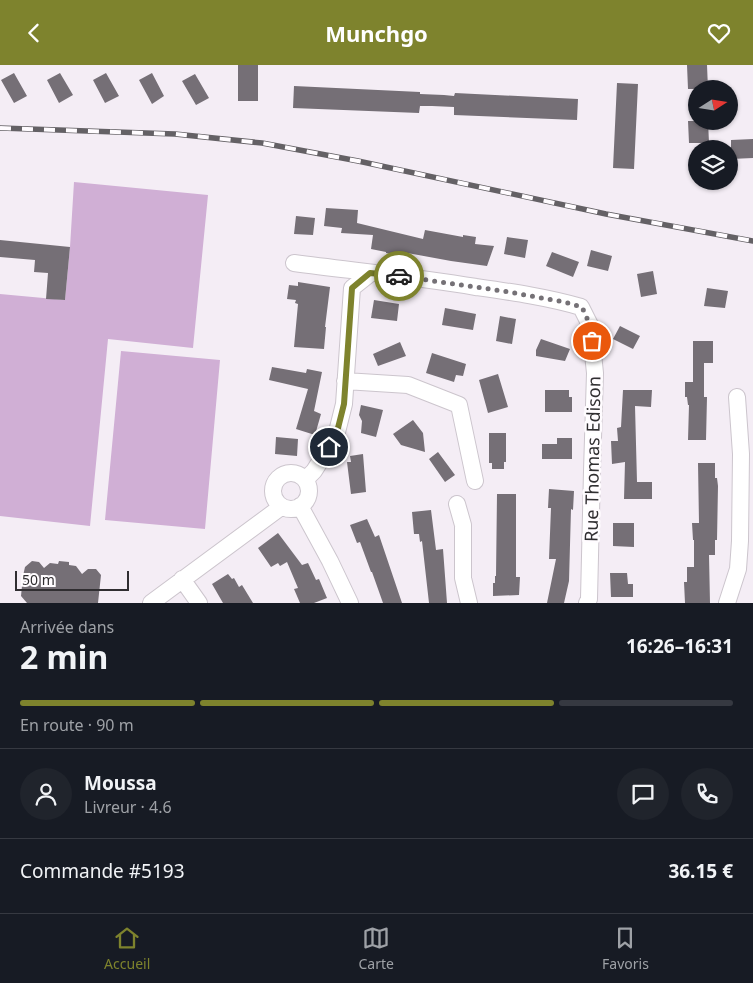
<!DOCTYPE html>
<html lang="fr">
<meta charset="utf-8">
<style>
body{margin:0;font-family:"Noto Sans",sans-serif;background:#20242c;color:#f1f3f6;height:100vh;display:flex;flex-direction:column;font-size:19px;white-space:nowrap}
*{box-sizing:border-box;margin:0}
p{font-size:16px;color:#9ea1a6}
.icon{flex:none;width:28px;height:28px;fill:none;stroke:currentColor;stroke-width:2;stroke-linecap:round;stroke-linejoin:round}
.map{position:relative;height:538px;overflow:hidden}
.details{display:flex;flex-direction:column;background:#171b24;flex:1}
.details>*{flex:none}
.needle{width:32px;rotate:78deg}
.controls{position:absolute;left:688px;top:15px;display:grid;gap:10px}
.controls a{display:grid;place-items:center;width:50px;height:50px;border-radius:50%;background:#171b24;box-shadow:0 1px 4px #0004;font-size:25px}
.scale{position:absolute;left:15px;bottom:12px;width:114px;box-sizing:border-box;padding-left:5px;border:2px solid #302e31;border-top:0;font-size:14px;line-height:18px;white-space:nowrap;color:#302e31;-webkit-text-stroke:4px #fffcff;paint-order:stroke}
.pin{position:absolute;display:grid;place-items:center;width:42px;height:42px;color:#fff;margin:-21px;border:2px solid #fff;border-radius:50%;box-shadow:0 1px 5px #0007}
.courier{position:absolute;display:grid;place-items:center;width:50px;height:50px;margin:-25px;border:4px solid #7e832d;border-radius:50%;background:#fff;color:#222;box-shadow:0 1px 6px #0007}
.head em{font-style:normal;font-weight:700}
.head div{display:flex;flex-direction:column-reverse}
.head{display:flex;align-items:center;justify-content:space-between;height:85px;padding:0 20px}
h1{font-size:32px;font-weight:700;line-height:38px}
.bar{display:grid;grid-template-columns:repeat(4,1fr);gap:8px 5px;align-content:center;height:60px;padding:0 20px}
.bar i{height:6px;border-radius:4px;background:#363941}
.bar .current{background:#7e832d}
.bar p{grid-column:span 4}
.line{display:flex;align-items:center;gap:12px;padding:0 20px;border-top:1px solid #363941}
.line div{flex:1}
.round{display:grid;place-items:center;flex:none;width:52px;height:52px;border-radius:26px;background:#20242c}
header{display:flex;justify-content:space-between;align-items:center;height:65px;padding:0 20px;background:#7e832d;color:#fff;font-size:22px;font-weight:700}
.dock{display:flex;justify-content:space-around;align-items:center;height:70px;border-top:1px solid #363941;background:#171b24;font-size:14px;color:#9ea1a6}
.dock a{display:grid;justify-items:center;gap:2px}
.dock .current{color:#7e832d}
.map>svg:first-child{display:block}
.green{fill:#d0afd5}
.building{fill:#756f76}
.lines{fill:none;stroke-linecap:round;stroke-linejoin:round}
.minor-casing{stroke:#ccc5cd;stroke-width:18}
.minor{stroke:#fff;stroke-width:16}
.rail-casing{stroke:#646165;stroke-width:5.5}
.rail{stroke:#fffcff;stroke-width:4;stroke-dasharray:11;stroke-linecap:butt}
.done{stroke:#757176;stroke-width:5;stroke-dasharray:0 9}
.route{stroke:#7e832d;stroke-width:6}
.labels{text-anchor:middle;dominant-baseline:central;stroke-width:5;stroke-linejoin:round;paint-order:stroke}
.street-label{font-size:18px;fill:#302e31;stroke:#fffcff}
</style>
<header><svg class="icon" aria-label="back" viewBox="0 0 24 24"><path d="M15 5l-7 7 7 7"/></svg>Munchgo<svg class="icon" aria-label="heart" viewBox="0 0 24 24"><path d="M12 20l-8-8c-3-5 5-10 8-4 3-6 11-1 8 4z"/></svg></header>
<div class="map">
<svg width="753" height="538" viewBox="0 0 753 538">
<rect width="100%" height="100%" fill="#f4edf5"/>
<path class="green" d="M74,117L208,130L193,283L108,274L90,461L0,451V229L65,235L70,182Z
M121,286L220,295L205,464L105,455Z"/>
<path class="building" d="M238,0H258V36H238Z
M687,0H707L708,24H688Z
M14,8L27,31L14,38L1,15Z
M60,8L73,30L59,38L47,15Z
M106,8L119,31L105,38L93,15Z
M152,8L164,31L152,39L139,15Z
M195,9L209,33L196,40L182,16Z
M617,18L638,19L634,104L613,103Z
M294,21L420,27V29L444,30L454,31L455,28L578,34L577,55L454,50V42L432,41H420L419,48L293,43Z
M688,56H708L709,78H689Z
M753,74V93L731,94V75Z
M326,143L358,145L357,158L423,174L425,165L463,172V170L476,172L475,179L494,181L487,201L451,196L402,187L401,191L386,188V187L371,184L373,170L341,168L342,163L324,161Z
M296,151L315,153L313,170L294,169Z
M507,172L528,175L525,193L504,189Z
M0,175L70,182L65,235L46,234L48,208L34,207L35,195L0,192Z
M591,185L612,191L608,206L587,201Z
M552,187L579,197L573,212L546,201Z
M653,206L657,229L641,232L637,209Z
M298,217L330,222L325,262H326L324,284L294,282L298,239L295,238L296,235L287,234L289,220L298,221Z
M707,223L728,226L725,243L704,241Z
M374,235L399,239L397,256L371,253Z
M445,243L476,249L473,265L442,260Z
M500,251L516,254L512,279L496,276Z
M620,261L640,271L633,284L613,274Z
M541,274L570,284L565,296L536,291V285Z
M693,276H713V298H704V332H707L706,375H688L689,340H688L687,332H685V317H693Z
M400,277L406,291L378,301L373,289Z
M432,288L466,299L463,311L456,310L454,317L426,308Z
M272,302L306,308L307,304L322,307L314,346L321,349L315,370L296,364L308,324L269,315Z
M498,309L508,342L488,348L479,315Z
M545,325H569V332H572V347H545Z
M623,325H652L651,342L635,341L637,417H652V434H624L625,397L612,399L611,376H618L617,363L621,362Z
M361,340L383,345L376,372L361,368L362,356L359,350Z
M413,355L423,368L425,387L401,380L393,369Z
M489,368H506V397H504V404H492V398H489Z
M276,372L298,374L297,391L275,389Z
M557,373H572V394H542V379H557Z
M438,387L455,410L445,417L429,394Z
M363,389L366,427L351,429L347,397H351L350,391Z
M698,398H715V413H717L718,421L717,475H715V490H709L710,538H685L684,517H687V502H694V475H693L692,458H699Z
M549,424L574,426L573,445L571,444L569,516L564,538H547L556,494H549L551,443H548Z
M497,429H516V512H520L519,530L493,531V518H495V511H496Z
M431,445L436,485L443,484L447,538H429L422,476L420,477L419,469H414L412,447Z
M367,454L375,472L379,470L402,538H383L372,507H371L360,477L357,478L350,460Z
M613,458H634V482L613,481Z
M278,468L302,500L308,498L316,515L319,514L327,533L314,538H300L294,524L298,523L287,497L280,501L278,498L271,502L258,483Z
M32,496L39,497L44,503L50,498L58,499L59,496L69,497V500L76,501L82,509L88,504H96L101,510L98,538H27L21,531L23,511L25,502Z
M610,508H627L628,519H633V532H611Z
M228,509L232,514L234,513L239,522L242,520L253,538H223L212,519Z"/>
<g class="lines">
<g class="minor-casing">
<path id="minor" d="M294,198C355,206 416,212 476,222C511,227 547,232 581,242L590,260L595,308L592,406L589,534L587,538
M345,316L408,320L459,340L475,416
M273 426a18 18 0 1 1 36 0a18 18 0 1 1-36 0Z
M305,415L314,406L336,371L344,339L352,223L371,208
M457,439L463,460V513L469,538
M300,441L330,496L350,538
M182,514L199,538
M151,538L281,442
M727,538L738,504L740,476L741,389L737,332"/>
</g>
<use href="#minor" class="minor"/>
<g class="rail-casing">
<path id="rail" d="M0,63L175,69L262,78L358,96L606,149L753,176"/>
</g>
<use href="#rail" class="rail"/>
</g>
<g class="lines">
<path class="done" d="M399,211L503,226L564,237L582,242L590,260L592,276"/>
<path class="route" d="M329,382L336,371L344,339L352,223L370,208L399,211"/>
</g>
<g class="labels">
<g class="street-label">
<text transform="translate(592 394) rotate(-89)">Rue Thomas Edison</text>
</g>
</g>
</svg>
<div class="controls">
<a><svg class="needle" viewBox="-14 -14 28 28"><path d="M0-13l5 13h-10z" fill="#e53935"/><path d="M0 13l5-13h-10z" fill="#9ea1a6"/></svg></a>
<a><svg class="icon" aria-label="layers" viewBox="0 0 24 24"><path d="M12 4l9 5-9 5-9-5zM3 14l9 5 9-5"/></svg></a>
</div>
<div class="scale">50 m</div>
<div class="pin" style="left:592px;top:276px;background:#ea580c"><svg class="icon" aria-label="bag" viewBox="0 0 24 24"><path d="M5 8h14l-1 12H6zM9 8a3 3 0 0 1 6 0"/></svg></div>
<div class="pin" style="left:329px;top:382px;background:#1f2937"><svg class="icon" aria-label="home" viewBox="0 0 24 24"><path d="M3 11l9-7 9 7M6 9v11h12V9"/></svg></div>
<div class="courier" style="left:399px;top:211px"><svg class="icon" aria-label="car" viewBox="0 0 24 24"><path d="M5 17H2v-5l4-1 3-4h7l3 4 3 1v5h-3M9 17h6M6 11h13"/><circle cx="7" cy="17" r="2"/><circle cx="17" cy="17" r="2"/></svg></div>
</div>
<section class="details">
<div class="head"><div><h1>2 min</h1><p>Arrivée dans</p></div><em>16:26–16:31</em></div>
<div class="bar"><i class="current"></i><i class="current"></i><i class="current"></i><i></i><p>En route · 90 m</p></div>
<div class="line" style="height:90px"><a class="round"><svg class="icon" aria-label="person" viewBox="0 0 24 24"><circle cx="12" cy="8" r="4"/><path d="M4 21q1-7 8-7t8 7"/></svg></a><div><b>Moussa</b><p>Livreur · 4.6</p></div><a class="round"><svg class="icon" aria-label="chat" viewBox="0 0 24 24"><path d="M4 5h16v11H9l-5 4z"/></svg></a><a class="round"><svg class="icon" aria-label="phone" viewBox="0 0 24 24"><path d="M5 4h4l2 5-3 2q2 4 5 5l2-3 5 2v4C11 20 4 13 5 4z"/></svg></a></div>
<div class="line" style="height:65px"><div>Commande #5193</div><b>36.15 €</b></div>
</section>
<nav class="dock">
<a class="current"><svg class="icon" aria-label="home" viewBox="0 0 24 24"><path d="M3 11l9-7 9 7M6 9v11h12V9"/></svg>Accueil</a>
<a><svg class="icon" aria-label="map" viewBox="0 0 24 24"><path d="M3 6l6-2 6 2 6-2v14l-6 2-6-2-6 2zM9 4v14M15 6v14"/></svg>Carte</a>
<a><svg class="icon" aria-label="saved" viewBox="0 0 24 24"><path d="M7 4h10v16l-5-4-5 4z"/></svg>Favoris</a>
</nav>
